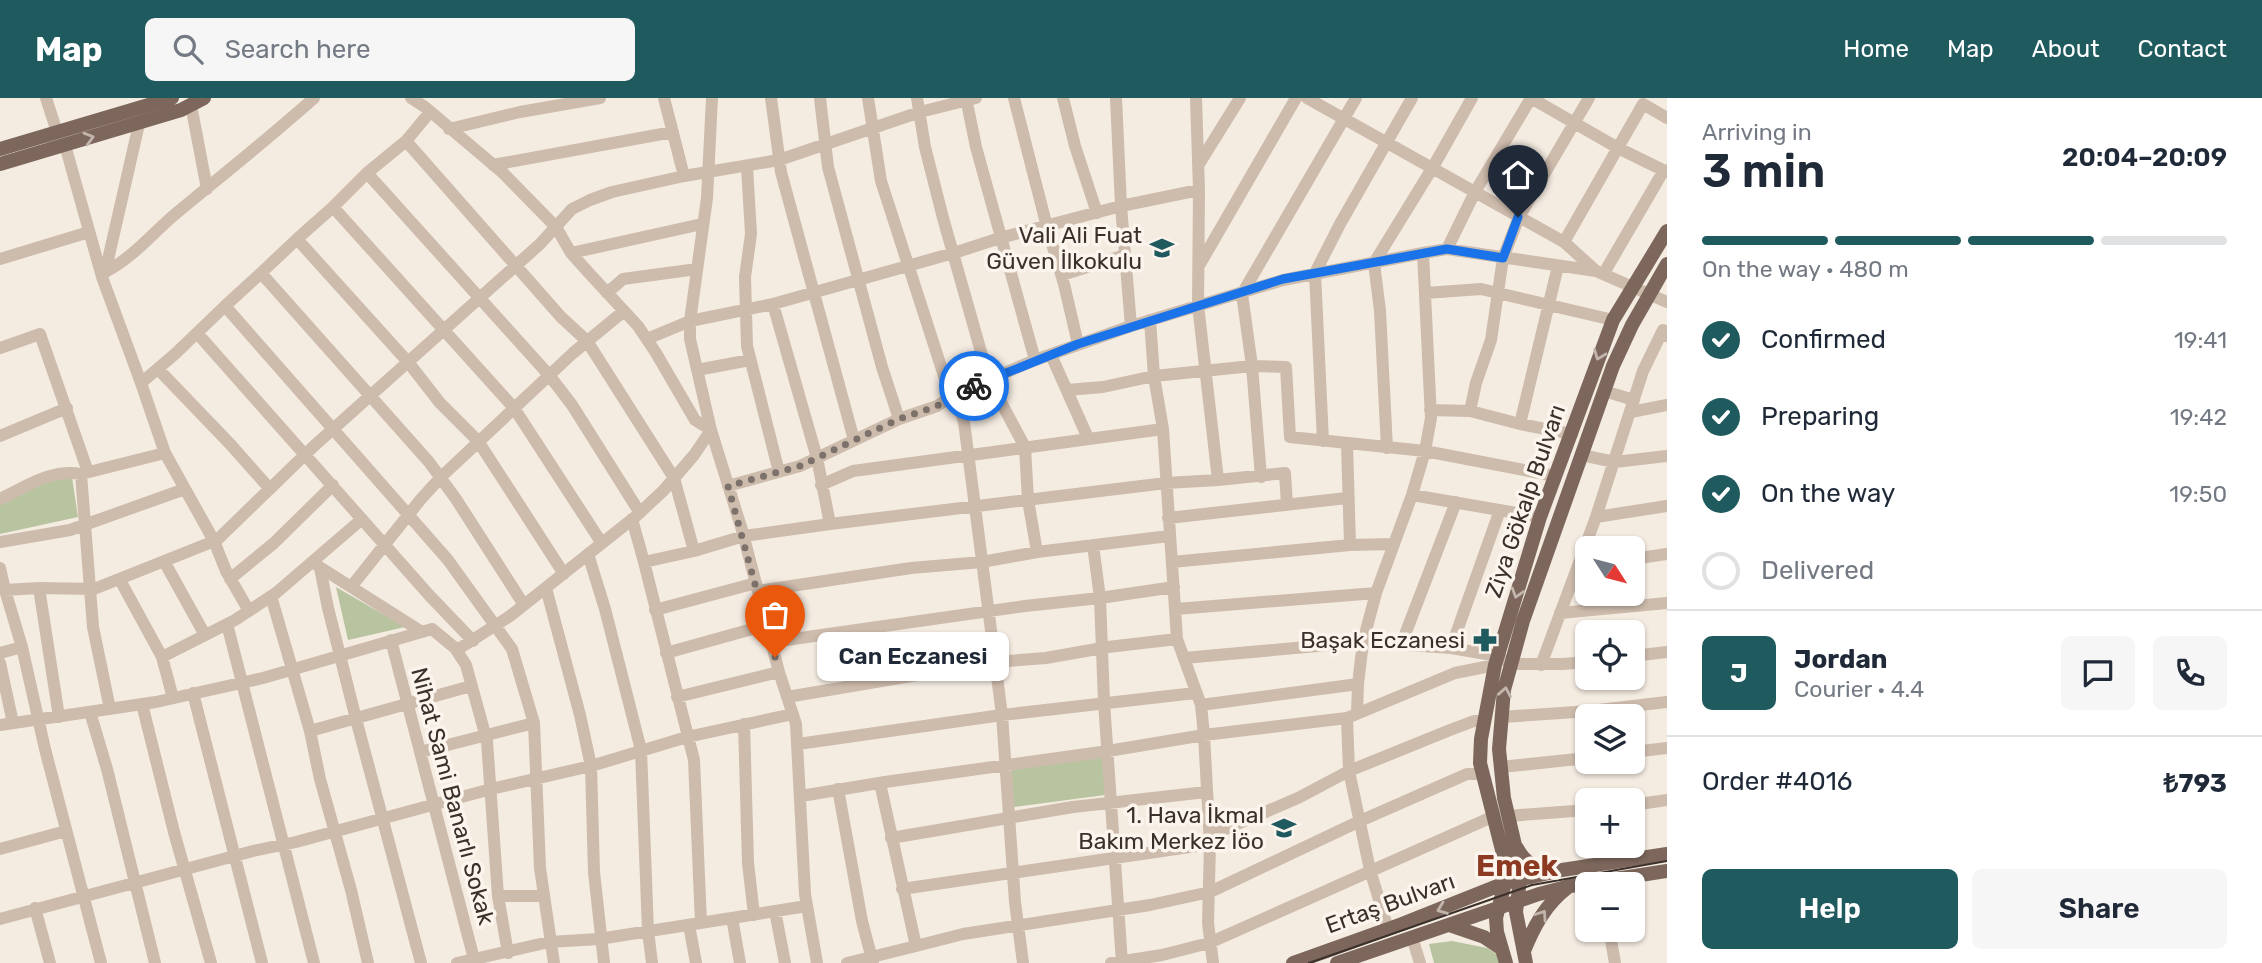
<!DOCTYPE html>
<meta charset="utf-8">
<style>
body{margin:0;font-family:Rubik,sans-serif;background:#f6f6f7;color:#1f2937;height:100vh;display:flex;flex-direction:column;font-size:26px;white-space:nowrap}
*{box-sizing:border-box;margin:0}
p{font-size:23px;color:#747a83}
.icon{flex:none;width:38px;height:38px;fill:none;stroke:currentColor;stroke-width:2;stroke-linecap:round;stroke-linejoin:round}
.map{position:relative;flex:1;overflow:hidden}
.sheet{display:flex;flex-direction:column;background:#fff;width:595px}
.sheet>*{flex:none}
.needle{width:46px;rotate:126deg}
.controls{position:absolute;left:1575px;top:438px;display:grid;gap:14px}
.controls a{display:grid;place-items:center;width:70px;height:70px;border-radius:10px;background:#fff;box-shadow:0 2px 5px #0004;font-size:35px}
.pin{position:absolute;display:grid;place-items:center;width:60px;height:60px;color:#fff;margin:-72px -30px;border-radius:50% 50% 50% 0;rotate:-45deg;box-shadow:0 0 7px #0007}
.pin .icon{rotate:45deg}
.courier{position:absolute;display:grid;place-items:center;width:70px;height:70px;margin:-35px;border:5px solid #1a73e8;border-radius:50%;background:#fff;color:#222;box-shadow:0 2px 9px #0007}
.bubble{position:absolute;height:49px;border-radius:10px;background:#fff;box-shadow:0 2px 5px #0004;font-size:23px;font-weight:600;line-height:49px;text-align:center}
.head em{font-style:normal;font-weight:600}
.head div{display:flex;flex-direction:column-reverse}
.head{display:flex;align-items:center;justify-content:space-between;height:119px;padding:0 35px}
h1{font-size:46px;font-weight:600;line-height:52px}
.bar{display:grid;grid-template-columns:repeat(4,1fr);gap:10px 7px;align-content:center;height:84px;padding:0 35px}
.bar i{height:9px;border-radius:5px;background:#e0e1e3}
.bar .active{background:#1f5a5e}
.bar p{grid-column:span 4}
.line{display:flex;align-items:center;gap:18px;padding:0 35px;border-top:2px solid #e0e1e3}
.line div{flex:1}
.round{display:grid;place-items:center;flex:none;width:74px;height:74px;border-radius:10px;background:#f6f6f7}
ol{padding:0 35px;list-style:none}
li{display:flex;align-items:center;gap:21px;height:77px}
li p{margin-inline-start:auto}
li .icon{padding:7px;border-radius:50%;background:#1f5a5e;color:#fff;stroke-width:4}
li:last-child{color:#747a83}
li i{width:38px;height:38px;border:4px solid #e0e1e3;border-radius:50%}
.action{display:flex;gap:14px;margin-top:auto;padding:14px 35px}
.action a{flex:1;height:80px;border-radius:10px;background:#1f5a5e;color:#fff;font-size:28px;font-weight:600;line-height:80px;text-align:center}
.action a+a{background:#f6f6f7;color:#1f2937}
header{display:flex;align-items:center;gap:42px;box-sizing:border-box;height:98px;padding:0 35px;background:#1f5a5e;color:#fff}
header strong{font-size:33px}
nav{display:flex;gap:38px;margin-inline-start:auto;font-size:24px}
.search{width:490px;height:63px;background:#f6f6f7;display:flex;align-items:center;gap:18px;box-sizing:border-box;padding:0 24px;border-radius:10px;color:#747a83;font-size:26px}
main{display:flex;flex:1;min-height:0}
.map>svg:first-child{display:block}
.green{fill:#b8c4a0}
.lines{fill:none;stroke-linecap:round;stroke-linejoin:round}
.minor{stroke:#cdbbac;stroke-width:12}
.major{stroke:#7d675c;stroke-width:14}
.tram{stroke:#3b302b;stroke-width:2}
.oneway{stroke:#c2b5ac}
.done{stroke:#7c716b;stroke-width:7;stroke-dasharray:0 12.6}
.route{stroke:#1a73e8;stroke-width:9}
.labels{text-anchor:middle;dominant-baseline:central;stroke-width:7;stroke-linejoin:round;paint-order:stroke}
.poi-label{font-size:23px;fill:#3b302b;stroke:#fbf5ee;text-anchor:end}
.street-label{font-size:23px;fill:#3b302b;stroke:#fbf5ee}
.district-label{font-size:30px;font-weight:bold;fill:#8c3b22;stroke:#fbf5ee}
</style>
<header>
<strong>Map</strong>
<div class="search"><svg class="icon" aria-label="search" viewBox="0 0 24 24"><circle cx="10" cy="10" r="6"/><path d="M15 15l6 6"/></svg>Search here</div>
<nav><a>Home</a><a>Map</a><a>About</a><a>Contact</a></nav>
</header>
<main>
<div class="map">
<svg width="1667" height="865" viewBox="0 0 1667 865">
<rect width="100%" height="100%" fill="#f4ebe1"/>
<path class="green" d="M72,379L78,419L0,436V405L48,383Z
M336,489L405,529L348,542Z
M1103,656L1105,697L1014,709L1011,668Z
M1452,843L1487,850L1498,857L1500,865H1434L1429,846Z"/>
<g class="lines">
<path class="minor" d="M46,0L57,34
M411,0L425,9L503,75L556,129L571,155L588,174L638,228L656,255L695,322L711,332L694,357L663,393L635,419L510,518L460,550H455
M664,0L684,78L779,62L920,14L976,0
M712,0L707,100L690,223V241L711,332L742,432L779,574L796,626L805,796L817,865
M771,0L781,74L854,342
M868,0L881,83L946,284L955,296L1035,262
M917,0L925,49L943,120L989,282L1025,349L1028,402L1037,454
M966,0L976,49L1035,262L1131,228L1283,182L1423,155L1431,320L1425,353L1412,397L1376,495L1363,544L1358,586L1357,615
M1014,0L1047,129L1064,186L1078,246
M1063,0L1075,48L1097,115
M1116,0L1121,108L1131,228
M1307,0L1564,144L1596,173
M1531,0L1618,50L1667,74
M191,7L207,91
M449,31L520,14L600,0
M406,43L430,14
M65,47L102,179L141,285
M1199,66L1240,0
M493,67L673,34
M747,69L751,136L745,179L747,248L779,374
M367,75L406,43L561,219L587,243L674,380L694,453L744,438L830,426L817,360L773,206
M333,109L367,75L549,277L572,307L640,415
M297,141L333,109L514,310L601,444
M1564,144L1643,6L1667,20
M1447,151L1475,94L1531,0
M571,155L702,126
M1423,155L1447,151L1596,173L1667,204
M0,161L89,134
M1200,166L1296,0
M107,173C133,159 151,137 173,118C220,79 268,41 314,0
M105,175L139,26
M261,175L297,141L408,264L440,305L478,343L564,476
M1604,175L1664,72
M1062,177L1125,157
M607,195L623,181L697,171
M1426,195L1481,191L1613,222
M225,208L261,175L429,364L456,401L524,507
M1150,222L1154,278L1163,331L1177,541L1201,607L1204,637L1210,746L1208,825L1213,865
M197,235L429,497L473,543
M647,241L690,223L773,206L957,154L1000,140L1121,108L1199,92
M0,250L40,236L88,374
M1051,257L1088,340
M158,271L231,347L270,391
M697,272L750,262
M1067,292L1103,289L1154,278L1252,268L1286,269L1290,339L1425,353L1555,378
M1604,293L1634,302
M1430,312L1470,313L1520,326L1572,336
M1470,313L1476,285L1491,242L1503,160L1519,119L1589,0
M1631,314L1667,307
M899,321L937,308L955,296L964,324L1002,617L1015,804L1023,865
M1520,326L1558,168
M0,338L67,310
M1323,343L1315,175L1340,126L1412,0
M1347,346L1350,447
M1387,350L1380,213L1374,165L1433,69L1472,0
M1581,357L1615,364L1667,358
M1261,379L1252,268L1242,196L1356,0
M1218,382L1285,375L1287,407
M821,387L853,373L1163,331
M728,388L800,368L899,321L882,269L828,69L820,0
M1412,397L1540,419
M0,401C25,389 53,370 81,376
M1596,419L1667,408
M1168,420L1347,400
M632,421L644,464L694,453
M830,426L1166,385L1218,382L1198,207L1199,92L1196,0
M0,444L70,432L185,391
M1093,447L1100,500L1174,489
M588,456L605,511L641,652L648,833L652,865
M1633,461L1667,456
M644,464L694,662L701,825
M1172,464L1350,447L1394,446
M165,465L205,537
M318,468L422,534
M0,470L5,492L39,490L94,491L217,442L314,348L540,146L572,111L590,102L612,94L684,78
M320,470L328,510L356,621L421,865
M230,481L274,445L333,387
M120,482L162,559
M351,489L421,401L441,379L573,255L624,213
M39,490L59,619
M546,490L580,617L591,668L594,774L604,865
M0,491L5,492L22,549L45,651L101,865
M758,493L911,470L982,464L1037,454L1169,438
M271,498L310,633
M1176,511L1376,495
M655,512L756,485
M249,513L226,473L214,443L165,355L141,285L175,256L225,208L448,462L512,551L534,625L540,770L554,865
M1560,515L1667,505
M227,526L314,865
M391,542L475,865
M772,544L1025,508L1100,500L1104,604L1122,865
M1401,547L1456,404
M1451,550L1500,412
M0,555L22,549
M666,555L767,527
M1633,558L1667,554
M1184,560L1363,544L1451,550L1498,558L1511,566H1563L1587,564
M0,565L13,625
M1541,567L1596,419L1643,273L1663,232L1667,238
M193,595L262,865
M677,599L779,574
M787,599L994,564L1046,560L1108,549L1177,541
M173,600L162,559L235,522L276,495L362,421
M142,606L174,734L211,865
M1201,607L1358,586
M110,611L93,529L81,376L165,355
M90,614L107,671L155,865
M1502,619L1590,613L1667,604
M1347,620L1349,673L1370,772L1388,831
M744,626L748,765L754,817
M0,627L156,604L263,580L432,531L455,550L466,567L487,643L498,798L508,855
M798,646L1002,617L1195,595
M420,654L534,625
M1633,654L1667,650
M1501,669L1587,660
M838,691L862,823L873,865
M801,698L885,684L1108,653L1204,637L1347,620L1455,575L1495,567
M1633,707L1667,702
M1508,718L1587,712
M1209,738L1298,700L1349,673L1450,632L1474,623H1485
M891,740L1073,709L1206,694
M0,751L66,733
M902,791L1210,746
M498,798H543
M35,810L50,865
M775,813L785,865
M732,820L740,865
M0,821L253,753L296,744L491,691L591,668L687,639L793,616
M689,827L696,865
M1609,831L1615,865
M1412,839L1420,865
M916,848L963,836L1150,807L1210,794L1360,723L1467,676H1481
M368,865L351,792L320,681L310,633L471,588
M457,865L549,844L599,841L807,808
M847,865L916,848L880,685
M1111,865L1162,857L1209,845L1492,719"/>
<path class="major" d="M0,51L172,0
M0,66L181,12L204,0
M1517,750C1526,767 1536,769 1554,774
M1449,827L1484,839L1502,851
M1524,853C1534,828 1546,806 1567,790
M1293,865L1402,826L1505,785L1562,772L1667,756
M1337,865L1539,796L1570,788L1667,773
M1506,865L1497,834L1496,820L1505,785L1502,752L1480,665L1481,641L1495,567L1540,419L1613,222L1667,133
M1526,865L1516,814L1520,782L1515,747L1504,700L1499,651L1504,592L1523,523L1613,268L1632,227L1667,166"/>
<path class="tram" d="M1309,865L1532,787L1667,763"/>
</g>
<defs><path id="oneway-chevron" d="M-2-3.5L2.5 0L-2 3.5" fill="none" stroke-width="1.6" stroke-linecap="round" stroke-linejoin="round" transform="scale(1.75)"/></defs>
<g class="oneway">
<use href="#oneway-chevron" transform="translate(89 40) rotate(-16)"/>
<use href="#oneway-chevron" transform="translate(1599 257) rotate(111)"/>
<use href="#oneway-chevron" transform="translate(1517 495) rotate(107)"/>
<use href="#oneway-chevron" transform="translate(1505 594) rotate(-80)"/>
<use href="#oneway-chevron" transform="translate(1442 811) rotate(159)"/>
<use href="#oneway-chevron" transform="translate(1542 817) rotate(-56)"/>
</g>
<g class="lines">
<path class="done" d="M775,559L728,388L800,368L899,321L937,308L954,296L974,288"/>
<path class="route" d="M974,288L1078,246L1283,181L1447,151L1503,160L1518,119"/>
</g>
<defs>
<g id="school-bare" transform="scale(1.89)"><path d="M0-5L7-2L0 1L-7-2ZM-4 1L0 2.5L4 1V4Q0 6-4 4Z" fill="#1f5a5e" stroke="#fbf5ee" stroke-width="2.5" paint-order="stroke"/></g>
<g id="pharmacy-bare" transform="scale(1.89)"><path d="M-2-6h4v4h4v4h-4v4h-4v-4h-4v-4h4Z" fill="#1f5a5e" stroke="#fbf5ee" stroke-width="2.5" paint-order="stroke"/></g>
</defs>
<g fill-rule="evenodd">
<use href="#school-bare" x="1162" y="150"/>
<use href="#pharmacy-bare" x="1485" y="542"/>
<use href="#school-bare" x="1284" y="730"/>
</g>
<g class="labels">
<g class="poi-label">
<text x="1142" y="137">Vali Ali Fuat<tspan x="1142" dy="26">Güven İlkokulu</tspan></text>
<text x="1465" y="542">Başak Eczanesi</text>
<text x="1264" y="717">1. Hava İkmal<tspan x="1264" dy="26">Bakım Merkez İöo</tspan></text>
</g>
<g class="street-label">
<text transform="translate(1525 403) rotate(-71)">Ziya Gökalp Bulvarı</text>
<text transform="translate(453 698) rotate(75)">Nihat Sami Banarlı Sokak</text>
<text transform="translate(1390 805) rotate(-20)">Ertaş Bulvarı</text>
</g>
<g class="district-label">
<text x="1517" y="768">Emek</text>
</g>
</g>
</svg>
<div class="controls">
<a><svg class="needle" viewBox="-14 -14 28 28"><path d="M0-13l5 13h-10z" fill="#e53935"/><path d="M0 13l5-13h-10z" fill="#747a83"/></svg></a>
<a><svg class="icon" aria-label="locate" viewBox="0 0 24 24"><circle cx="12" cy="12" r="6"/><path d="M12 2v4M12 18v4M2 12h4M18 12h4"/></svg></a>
<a><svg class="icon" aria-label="layers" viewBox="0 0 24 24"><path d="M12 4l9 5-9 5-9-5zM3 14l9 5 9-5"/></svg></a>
<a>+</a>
<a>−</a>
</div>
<div class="pin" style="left:775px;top:559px;background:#ea580c"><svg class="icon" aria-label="bag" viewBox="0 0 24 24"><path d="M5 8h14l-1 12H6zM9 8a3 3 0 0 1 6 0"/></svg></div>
<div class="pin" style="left:1518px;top:119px;background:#1f2937"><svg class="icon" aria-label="home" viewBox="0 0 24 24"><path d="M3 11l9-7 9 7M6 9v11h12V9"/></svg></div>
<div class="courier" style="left:974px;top:288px"><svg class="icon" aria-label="bike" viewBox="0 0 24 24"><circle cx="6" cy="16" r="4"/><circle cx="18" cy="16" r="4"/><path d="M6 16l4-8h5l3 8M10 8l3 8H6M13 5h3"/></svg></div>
<div class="bubble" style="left:817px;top:534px;width:192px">Can Eczanesi</div>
</div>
<section class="sheet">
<div class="head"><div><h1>3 min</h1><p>Arriving in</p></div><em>20:04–20:09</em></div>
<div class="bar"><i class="active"></i><i class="active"></i><i class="active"></i><i></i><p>On the way · 480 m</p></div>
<ol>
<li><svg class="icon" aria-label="check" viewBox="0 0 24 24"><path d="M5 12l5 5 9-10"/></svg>Confirmed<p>19:41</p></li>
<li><svg class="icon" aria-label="check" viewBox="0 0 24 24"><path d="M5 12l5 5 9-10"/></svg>Preparing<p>19:42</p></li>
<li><svg class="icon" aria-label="check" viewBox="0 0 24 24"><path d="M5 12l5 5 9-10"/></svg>On the way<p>19:50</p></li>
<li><i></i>Delivered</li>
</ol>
<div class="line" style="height:126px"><b class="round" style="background:#1f5a5e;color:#fff">J</b><div><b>Jordan</b><p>Courier · 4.4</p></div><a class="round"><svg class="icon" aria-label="chat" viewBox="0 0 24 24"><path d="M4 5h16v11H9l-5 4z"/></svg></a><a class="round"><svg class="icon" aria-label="phone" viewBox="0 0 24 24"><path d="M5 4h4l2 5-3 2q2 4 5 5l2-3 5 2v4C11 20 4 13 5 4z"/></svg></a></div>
<div class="line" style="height:91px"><div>Order #4016</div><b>₺793</b></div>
<div class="action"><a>Help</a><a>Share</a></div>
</section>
</main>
